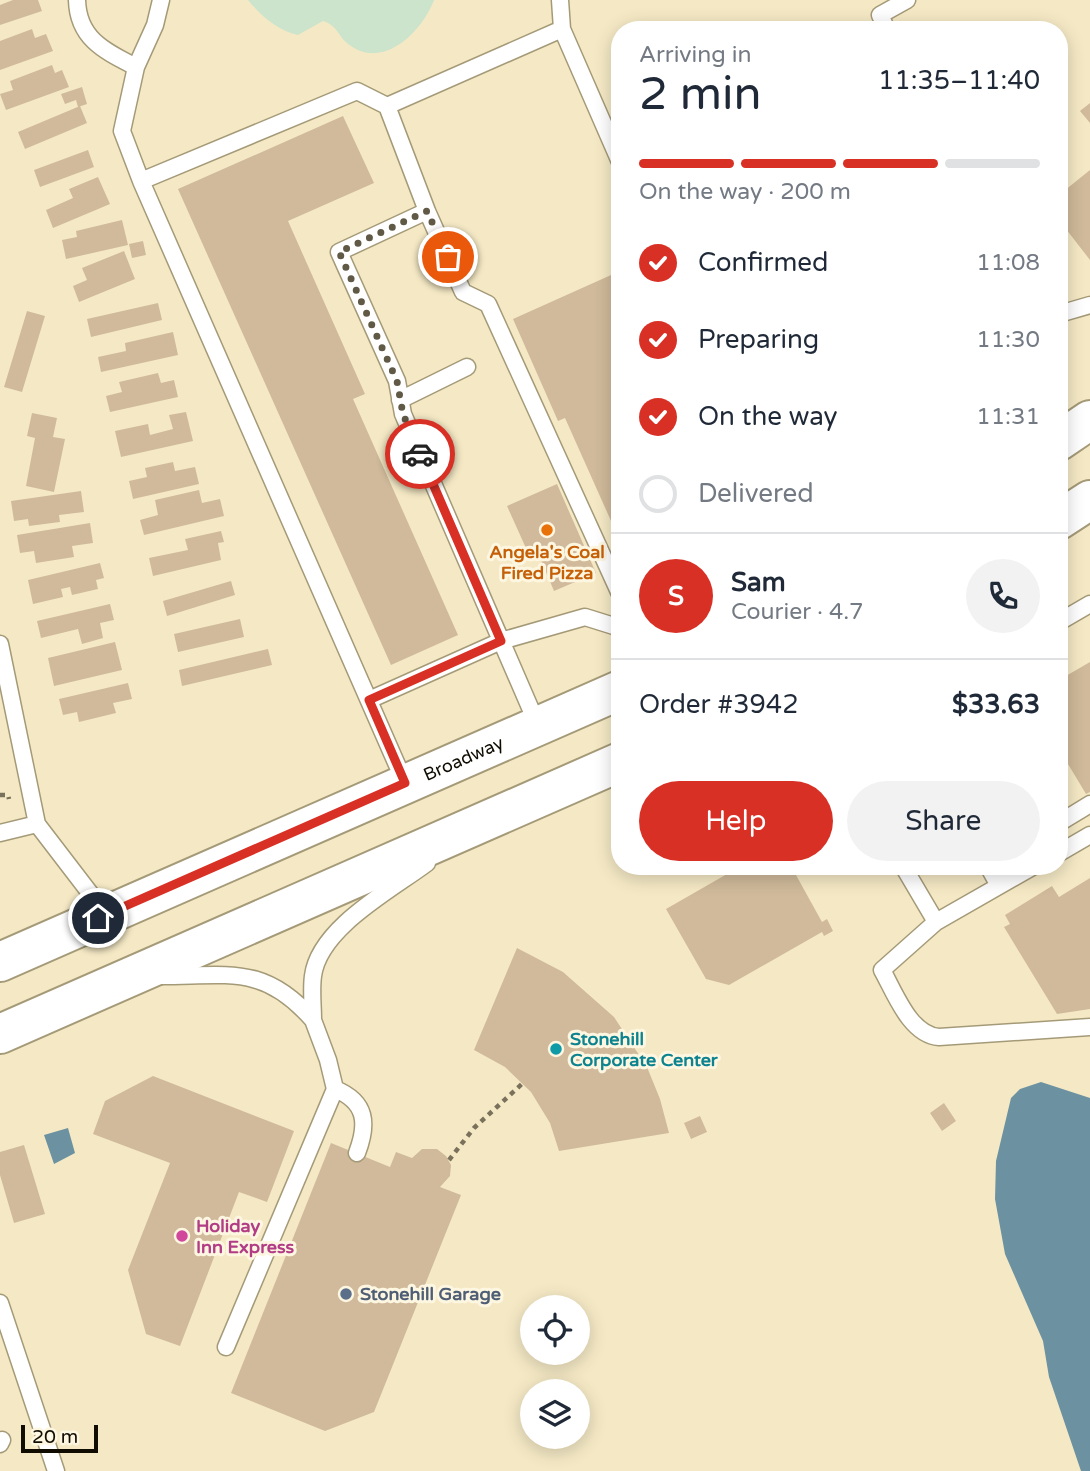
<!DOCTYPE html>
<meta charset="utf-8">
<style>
body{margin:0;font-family:"Varela Round",sans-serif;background:#f2f2f3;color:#1f2937;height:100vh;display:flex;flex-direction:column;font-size:26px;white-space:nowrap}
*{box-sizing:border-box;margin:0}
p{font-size:23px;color:#747a83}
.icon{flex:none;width:38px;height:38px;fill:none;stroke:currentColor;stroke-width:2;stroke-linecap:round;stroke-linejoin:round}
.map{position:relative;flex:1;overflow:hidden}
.side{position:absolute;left:611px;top:21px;width:457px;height:854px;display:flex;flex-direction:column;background:#fff;border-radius:28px;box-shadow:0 4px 18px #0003}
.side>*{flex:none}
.controls{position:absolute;left:520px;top:1295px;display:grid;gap:14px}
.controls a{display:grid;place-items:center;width:70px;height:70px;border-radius:50%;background:#fff;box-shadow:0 4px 18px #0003;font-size:35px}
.scale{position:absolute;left:21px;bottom:18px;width:77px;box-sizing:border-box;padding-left:7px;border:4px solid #100c02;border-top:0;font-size:19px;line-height:24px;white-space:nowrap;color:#100c02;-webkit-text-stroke:5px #fdf6e1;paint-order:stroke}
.pin{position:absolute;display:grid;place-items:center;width:60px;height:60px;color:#fff;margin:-30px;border:4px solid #fff;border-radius:50%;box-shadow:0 2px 7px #0007}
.courier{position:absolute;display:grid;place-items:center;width:70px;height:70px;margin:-35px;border:5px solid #d93025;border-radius:50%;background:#fff;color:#222;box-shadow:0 2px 9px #0007}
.summary em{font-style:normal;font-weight:600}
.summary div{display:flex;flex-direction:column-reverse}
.summary{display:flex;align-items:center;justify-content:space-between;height:119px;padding:0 28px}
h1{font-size:46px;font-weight:600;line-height:52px}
.bar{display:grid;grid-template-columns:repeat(4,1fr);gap:10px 7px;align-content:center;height:84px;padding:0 28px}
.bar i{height:9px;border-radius:5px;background:#e0e1e3}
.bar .current{background:#d93025}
.bar p{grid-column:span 4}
.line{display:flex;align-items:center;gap:18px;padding:0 28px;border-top:2px solid #e0e1e3}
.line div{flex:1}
.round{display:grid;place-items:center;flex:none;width:74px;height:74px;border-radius:37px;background:#f2f2f3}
ol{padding:0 28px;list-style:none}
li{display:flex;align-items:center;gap:21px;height:77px}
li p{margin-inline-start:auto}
li .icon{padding:7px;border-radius:50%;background:#d93025;color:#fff;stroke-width:4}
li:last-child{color:#747a83}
li i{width:38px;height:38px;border:4px solid #e0e1e3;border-radius:50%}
.action{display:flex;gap:14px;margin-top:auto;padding:14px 28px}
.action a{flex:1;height:80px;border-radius:42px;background:#d93025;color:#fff;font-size:28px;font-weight:600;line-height:80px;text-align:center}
.action a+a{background:#f2f2f3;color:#1f2937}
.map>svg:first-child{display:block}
.green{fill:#cce3cc}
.water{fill:#6c92a1}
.building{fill:#d0ba9b}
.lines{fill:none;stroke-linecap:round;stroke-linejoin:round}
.service-casing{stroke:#a59a78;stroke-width:19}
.trunk-casing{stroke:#a59a78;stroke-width:42}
.path{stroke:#79715b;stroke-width:4.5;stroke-dasharray:5 5;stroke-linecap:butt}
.service{stroke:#fff;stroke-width:16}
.trunk{stroke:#fff;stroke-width:38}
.done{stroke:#605946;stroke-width:7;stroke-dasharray:0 12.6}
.route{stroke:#d93025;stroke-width:9}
.food-dot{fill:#e8710a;stroke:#fdf6e1;stroke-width:2.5}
.culture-dot{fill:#0f9aa8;stroke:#fdf6e1;stroke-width:2.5}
.hotel-dot{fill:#d1479c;stroke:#fdf6e1;stroke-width:2.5}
.service-dot{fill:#5c6f8a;stroke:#fdf6e1;stroke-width:2.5}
.labels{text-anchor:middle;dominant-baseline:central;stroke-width:6;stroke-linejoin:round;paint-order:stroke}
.food-label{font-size:18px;font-weight:bold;fill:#c56008;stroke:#fdf6e1}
.street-label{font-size:18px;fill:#100c02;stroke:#fdf6e1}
.culture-label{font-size:18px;font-weight:bold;fill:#0d838f;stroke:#fdf6e1;text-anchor:start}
.hotel-label{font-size:18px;font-weight:bold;fill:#b23c85;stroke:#fdf6e1;text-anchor:start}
.service-label{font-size:18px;font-weight:bold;fill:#4e5e75;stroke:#fdf6e1;text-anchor:start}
</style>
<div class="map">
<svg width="1090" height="1471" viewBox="0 0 1090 1471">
<rect width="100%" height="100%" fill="#f5e9c5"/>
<path class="green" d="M248,0H434C422,32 384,69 351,46C338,38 339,26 323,21L298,35C277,30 261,16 248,0Z"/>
<path class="water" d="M1041,1082L1090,1098V1471H1081L1049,1377L1043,1341L1005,1254L995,1199L996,1161L1011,1098L1020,1089Z
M68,1128L75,1153L54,1164L44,1135Z"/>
<path class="building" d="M13,0H38L42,11L0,25V5Z
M32,29L35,38L46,34L53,51L0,70V41Z
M52,65L55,73L62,70L69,87L6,110L0,94L13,90L10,81Z
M82,87L87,104L78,107L76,100L65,104L61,94Z
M1090,103V123L1080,111Z
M80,106L87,123L25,149L18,132Z
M343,116L374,183L288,221L365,394L353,399L458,635L391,665L178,189Z
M88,150L94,167L40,187L34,170Z
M1090,170V260L1059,220V195Z
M98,177L110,204L53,228L46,210L73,198L69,189Z
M122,220L128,245L66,259L62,240L77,237L76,231Z
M143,241L146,255L132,258L129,244Z
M124,251L135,279L79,302L73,286L87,280L82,268Z
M620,271V541L565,418L558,421L513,319Z
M158,303L162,320L91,337L87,319Z
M27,311L45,316L22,392L4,387Z
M173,332L178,355L101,372L98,357L126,351L125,343Z
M158,373L161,383L174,380L178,397L110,412L106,396L122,392L119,382Z
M186,412L193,441L121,457L115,431L148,424L150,435L173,429L169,415Z
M32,413L57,418L53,437L65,439L54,492L26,486L35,438L27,436Z
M173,462L175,471L195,467L199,484L133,499L129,481L147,477L145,468Z
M557,484L596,573L554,591L538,553L530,557L507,506Z
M199,490L202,503L220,499L224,516L144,535L140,520L158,515L155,500Z
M81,491L84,512L59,515L60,522L29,526L28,519L14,521L11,501Z
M90,523L93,543L72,546L74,557L36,563L34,551L20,553L17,535Z
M221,531L224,542L218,543L221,560L153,576L149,558L188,550L185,539Z
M100,563L104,578L96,580L98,589L72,595L70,587L61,589L63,597L33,604L28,580Z
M231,581L235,595L167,616L163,601Z
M110,604L114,620L100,623L103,638L82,644L78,629L41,638L37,621Z
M240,619L244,637L178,652L174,634Z
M115,642L122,670L54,686L48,658Z
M268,649L272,665L182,686L179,670Z
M1090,662V792L1086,794L1059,749V680Z
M128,683L132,699L113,703L116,713L79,722L77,712L63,715L59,699Z
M741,866H791L822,922L827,919L833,931L824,936L822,932L729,985L706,979L666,909Z
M1090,878V1009L1057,1014L1004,927L1010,924L1005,915L1052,886L1059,897Z
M517,948L563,972L614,1017L647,1067L660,1099L669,1133L559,1151L550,1123L531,1092L505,1067L474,1050Z
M153,1076L294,1131L267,1202L239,1192L180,1346L146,1334L128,1270L170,1163L93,1134L105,1101Z
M944,1103L956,1121L942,1131L930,1113Z
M700,1116L707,1132L691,1139L684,1123Z
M331,1143L390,1167L396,1152L412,1158L422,1149H437L446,1156L451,1165L450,1176L440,1187L461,1195L374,1412L325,1431L231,1393Z
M24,1145L45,1214L14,1223L0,1175V1152Z"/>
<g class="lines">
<g class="service-casing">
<path id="service" d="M77,0C78,39 105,51 136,67
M161,0L155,25L136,67L122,131L141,181L357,91L387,106L562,29L620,162
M560,0L562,29
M887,30L880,15L907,0
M387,106L427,211L339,252L397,381L403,414L538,726
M141,181L405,783
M427,211L463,292L488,304L620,594
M1059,314L1090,305
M400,400L467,367
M1059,622L1090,604
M0,644L37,824L106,914
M369,700L501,641L585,617L617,627
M1059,823L1090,804
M0,833L37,824
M1059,853L1090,835
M903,866L936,922
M988,866L999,886
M1034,866L936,922L882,970C895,993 910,1035 939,1037L1090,1027
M161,976C229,976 264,964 313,1020C313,1006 311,990 313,976C319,928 391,890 427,863
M335,1089C367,1102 368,1124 357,1153
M0,1303L56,1471
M226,1347L335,1089L328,1060L313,1020
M0,1444L2,1440"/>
</g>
<g class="trunk-casing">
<g id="trunk">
<path d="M1059,441L1090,420"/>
<path d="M1059,520L1090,500"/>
<path id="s1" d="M0,962L620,690"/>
<path d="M0,1034L620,762"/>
</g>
</g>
<path class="path" d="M0,795H8L9,799
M449,1160L474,1128L523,1083"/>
<use href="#service" class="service"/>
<use href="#trunk" class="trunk"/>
</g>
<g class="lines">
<path class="done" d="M420,454L403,414L397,381L339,252L427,211L448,257"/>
<path class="route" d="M98,918L405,783L369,700L501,641L420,454"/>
</g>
<circle class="food-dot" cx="547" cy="530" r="7"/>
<circle class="culture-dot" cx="556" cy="1049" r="7"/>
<circle class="hotel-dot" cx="182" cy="1236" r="7"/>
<circle class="service-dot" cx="346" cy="1294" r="7"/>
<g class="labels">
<g class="food-label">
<text x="547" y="552">Angela's Coal<tspan x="547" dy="21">Fired Pizza</tspan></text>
</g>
<g class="street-label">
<text stroke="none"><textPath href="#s1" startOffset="506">Broadway</textPath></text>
</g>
<g class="culture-label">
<text x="570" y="1039">Stonehill<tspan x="570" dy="21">Corporate Center</tspan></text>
</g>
<g class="hotel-label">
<text x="196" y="1226">Holiday<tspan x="196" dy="21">Inn Express</tspan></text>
</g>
<g class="service-label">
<text x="360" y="1294">Stonehill Garage</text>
</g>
</g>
</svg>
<div class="controls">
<a><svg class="icon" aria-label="locate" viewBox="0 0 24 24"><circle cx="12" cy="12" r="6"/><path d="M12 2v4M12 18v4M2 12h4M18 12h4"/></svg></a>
<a><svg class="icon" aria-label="layers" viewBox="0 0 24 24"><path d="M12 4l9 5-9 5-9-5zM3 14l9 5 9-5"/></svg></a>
</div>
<div class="scale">20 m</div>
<div class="pin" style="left:448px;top:257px;background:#ea580c"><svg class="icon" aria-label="bag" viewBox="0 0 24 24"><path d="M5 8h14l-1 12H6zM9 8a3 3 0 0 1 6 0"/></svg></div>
<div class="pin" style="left:98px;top:918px;background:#1f2937"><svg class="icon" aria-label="home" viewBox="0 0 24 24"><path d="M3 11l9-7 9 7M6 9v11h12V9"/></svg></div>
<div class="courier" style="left:420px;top:454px"><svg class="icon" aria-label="car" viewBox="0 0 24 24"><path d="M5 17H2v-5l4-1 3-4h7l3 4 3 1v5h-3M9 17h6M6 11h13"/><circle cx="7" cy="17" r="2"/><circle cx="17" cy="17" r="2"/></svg></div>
<section class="side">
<div class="summary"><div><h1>2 min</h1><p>Arriving in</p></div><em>11:35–11:40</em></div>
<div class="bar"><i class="current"></i><i class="current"></i><i class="current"></i><i></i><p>On the way · 200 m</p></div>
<ol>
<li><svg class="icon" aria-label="check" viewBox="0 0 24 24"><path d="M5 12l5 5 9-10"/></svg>Confirmed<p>11:08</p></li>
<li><svg class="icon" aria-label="check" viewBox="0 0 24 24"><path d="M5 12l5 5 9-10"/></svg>Preparing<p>11:30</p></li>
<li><svg class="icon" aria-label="check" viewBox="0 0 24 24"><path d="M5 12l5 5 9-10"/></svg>On the way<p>11:31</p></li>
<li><i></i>Delivered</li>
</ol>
<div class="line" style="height:126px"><b class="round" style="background:#d93025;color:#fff">S</b><div><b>Sam</b><p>Courier · 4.7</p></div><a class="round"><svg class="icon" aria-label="phone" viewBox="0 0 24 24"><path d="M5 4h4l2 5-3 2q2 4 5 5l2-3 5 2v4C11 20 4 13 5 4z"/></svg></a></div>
<div class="line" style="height:91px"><div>Order #3942</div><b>$33.63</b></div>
<div class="action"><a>Help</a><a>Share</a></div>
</section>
</div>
